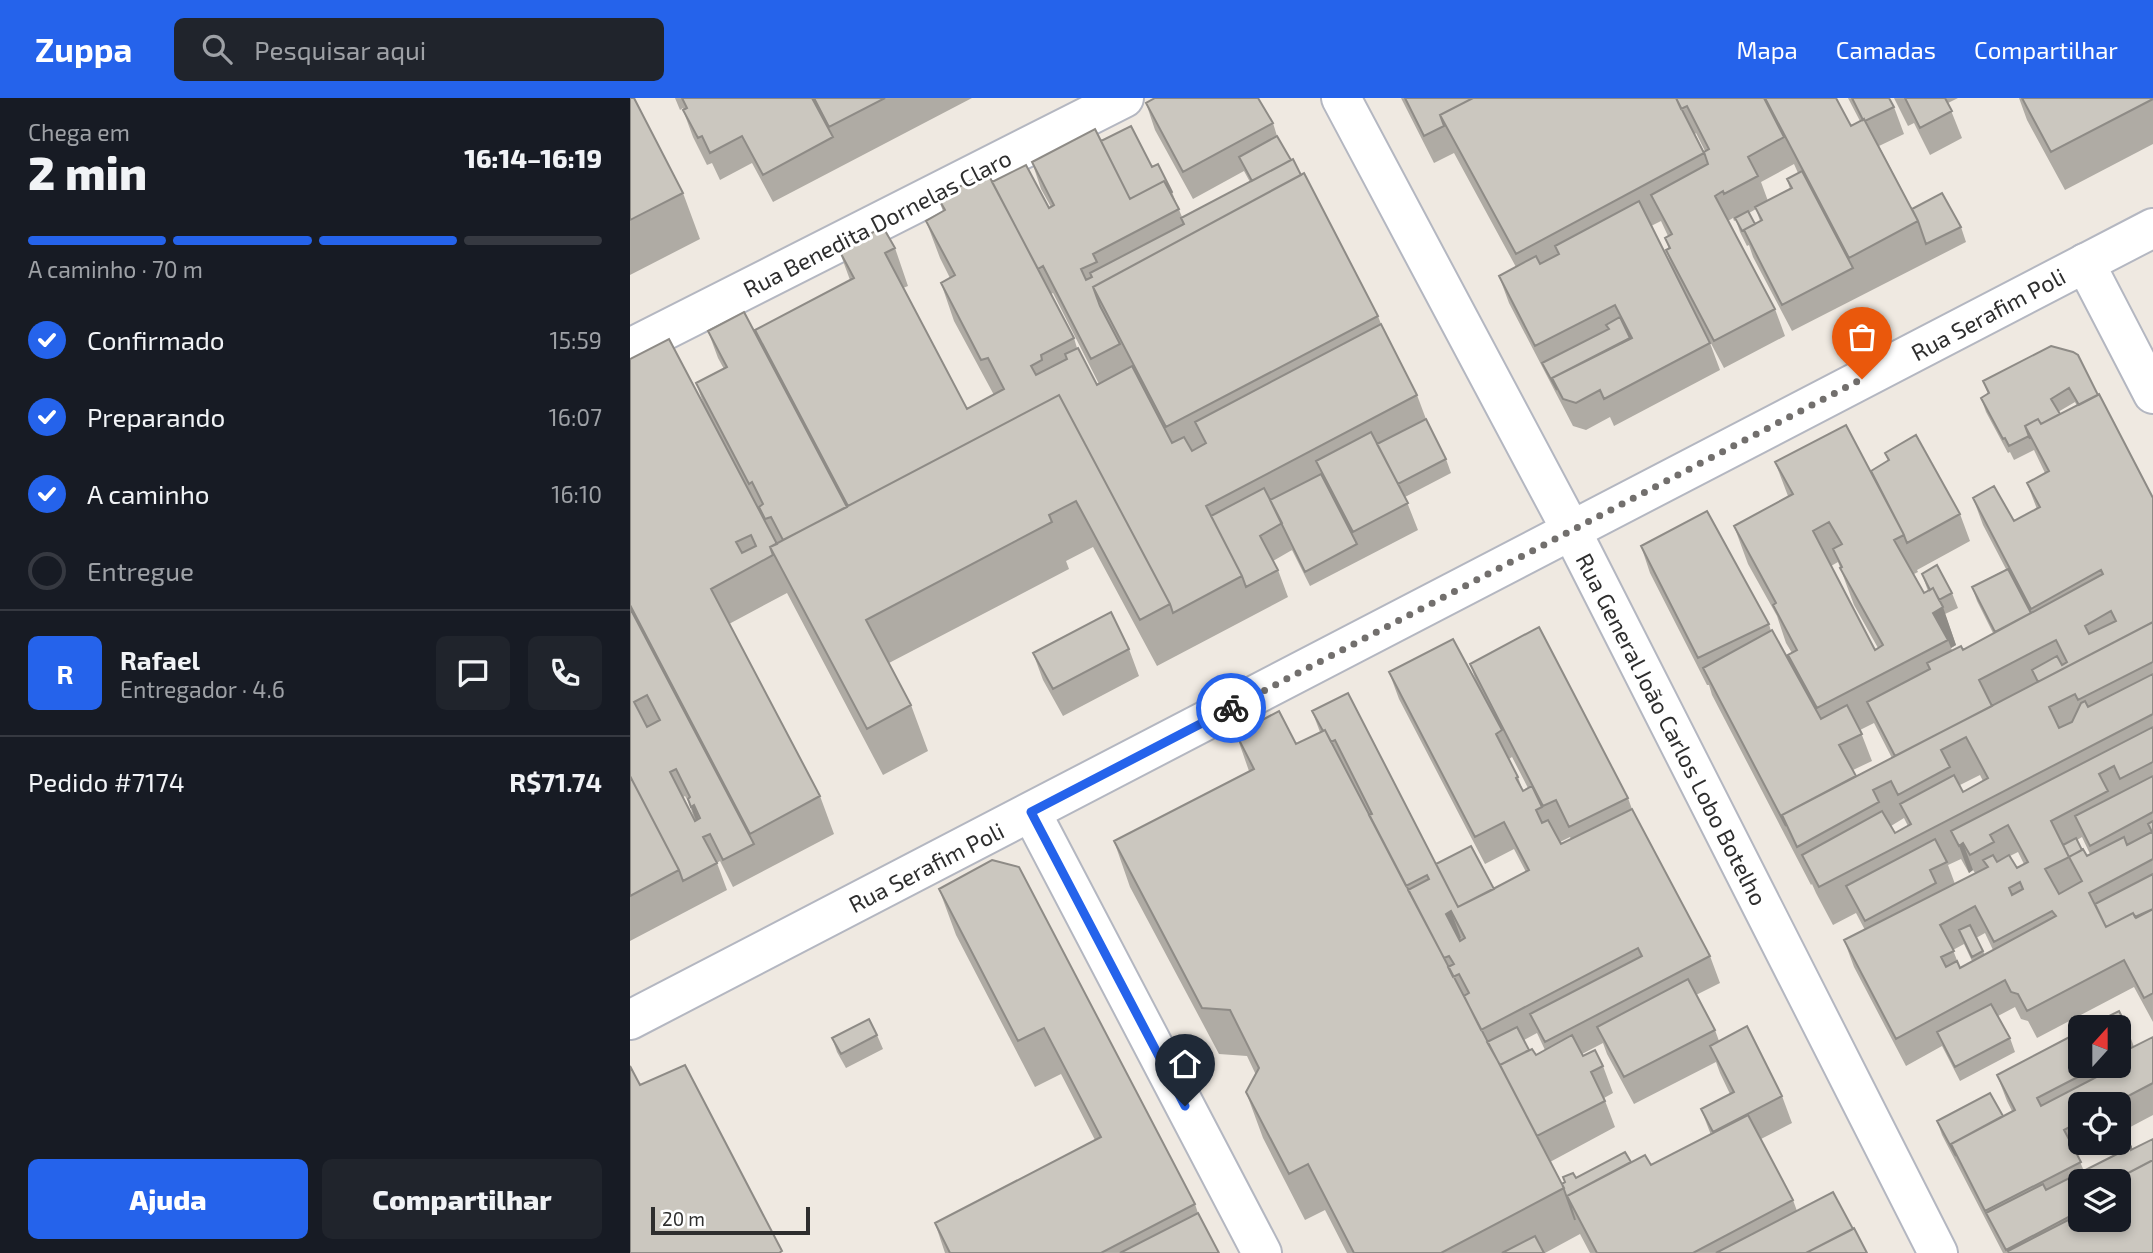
<!DOCTYPE html>
<html lang="pt">
<meta charset="utf-8">
<style>
body{margin:0;font-family:"Exo 2",sans-serif;background:#20242c;color:#f1f3f6;height:100vh;display:flex;flex-direction:column;font-size:26px;white-space:nowrap}
*{box-sizing:border-box;margin:0}
p{font-size:23px;color:#9ea1a6}
.icon{flex:none;width:38px;height:38px;fill:none;stroke:currentColor;stroke-width:2;stroke-linecap:round;stroke-linejoin:round}
.map{position:relative;flex:1;overflow:hidden}
.drawer{display:flex;flex-direction:column;background:#171b24;width:630px}
.drawer>*{flex:none}
.needle{width:46px;rotate:21deg}
.controls{position:absolute;left:1438px;top:917px;display:grid;gap:14px}
.controls a{display:grid;place-items:center;width:63px;height:63px;border-radius:10px;background:#171b24;box-shadow:0 4px 10px #0003;font-size:35px}
.scale{position:absolute;left:21px;bottom:18px;width:159px;box-sizing:border-box;padding-left:7px;border:4px solid #2e2e2e;border-top:0;font-size:19px;line-height:24px;white-space:nowrap;color:#2e2e2e;-webkit-text-stroke:5px #fff;paint-order:stroke}
.pin{position:absolute;display:grid;place-items:center;width:60px;height:60px;color:#fff;margin:-72px -30px;border-radius:50% 50% 50% 0;rotate:-45deg;box-shadow:0 0 7px #0007}
.pin .icon{rotate:45deg}
.courier{position:absolute;display:grid;place-items:center;width:70px;height:70px;margin:-35px;border:5px solid #2563eb;border-radius:50%;background:#fff;color:#222;box-shadow:0 2px 9px #0007}
.head em{font-style:normal;font-weight:800}
.head div{display:flex;flex-direction:column-reverse}
.head{display:flex;align-items:center;justify-content:space-between;height:119px;padding:0 28px}
h1{font-size:46px;font-weight:800;line-height:52px}
.bar{display:grid;grid-template-columns:repeat(4,1fr);gap:10px 7px;align-content:center;height:84px;padding:0 28px}
.bar i{height:9px;border-radius:5px;background:#363941}
.bar .selected{background:#2563eb}
.bar p{grid-column:span 4}
.line{display:flex;align-items:center;gap:18px;padding:0 28px;border-top:2px solid #363941}
.line div{flex:1}
.round{display:grid;place-items:center;flex:none;width:74px;height:74px;border-radius:10px;background:#20242c}
ol{padding:0 28px;list-style:none}
li{display:flex;align-items:center;gap:21px;height:77px}
li p{margin-inline-start:auto}
li .icon{padding:7px;border-radius:50%;background:#2563eb;color:#fff;stroke-width:4}
li:last-child{color:#9ea1a6}
li i{width:38px;height:38px;border:4px solid #363941;border-radius:50%}
.primary-button{display:flex;gap:14px;margin-top:auto;padding:14px 28px}
.primary-button a{flex:1;height:80px;border-radius:10px;background:#2563eb;color:#fff;font-size:28px;font-weight:800;line-height:80px;text-align:center}
.primary-button a+a{background:#20242c;color:#f1f3f6}
header{display:flex;align-items:center;gap:42px;box-sizing:border-box;height:98px;padding:0 35px;background:#2563eb;color:#fff}
header strong{font-size:33px}
nav{display:flex;gap:38px;margin-inline-start:auto;font-size:24px}
.search{width:490px;height:63px;background:#20242c;display:flex;align-items:center;gap:18px;box-sizing:border-box;padding:0 24px;border-radius:10px;color:#9ea1a6;font-size:26px}
main{display:flex;flex:1;min-height:0}
.map>svg:first-child{display:block}
.lines{fill:none;stroke-linecap:round;stroke-linejoin:round}
.street-casing{stroke:#b4b7c1;stroke-width:42}
.secondary-casing{stroke:#b4b7c1;stroke-width:42}
.street{stroke:#fff;stroke-width:38}
.secondary{stroke:#fff;stroke-width:38}
.wall{fill:#afaba4;fill-rule:evenodd}
.shaded-wall{fill:#8e8b86}
.building{fill:#cbc7bf;stroke:#8e8b86;stroke-width:2;fill-rule:evenodd}
.done{stroke:#726f6d;stroke-width:7;stroke-dasharray:0 12.6}
.route{stroke:#2563eb;stroke-width:9}
.labels{text-anchor:middle;dominant-baseline:central;stroke-width:6;stroke-linejoin:round;paint-order:stroke}
.street-label{font-size:23px;fill:#2e2e2e;stroke:#fff}
</style>
<header>
<strong>Zuppa</strong>
<div class="search"><svg class="icon" aria-label="search" viewBox="0 0 24 24"><circle cx="10" cy="10" r="6"/><path d="M15 15l6 6"/></svg>Pesquisar aqui</div>
<nav><a>Mapa</a><a>Camadas</a><a>Compartilhar</a></nav>
</header>
<main>
<section class="drawer">
<div class="head"><div><h1>2 min</h1><p>Chega em</p></div><em>16:14–16:19</em></div>
<div class="bar"><i class="selected"></i><i class="selected"></i><i class="selected"></i><i></i><p>A caminho · 70 m</p></div>
<ol>
<li><svg class="icon" aria-label="check" viewBox="0 0 24 24"><path d="M5 12l5 5 9-10"/></svg>Confirmado<p>15:59</p></li>
<li><svg class="icon" aria-label="check" viewBox="0 0 24 24"><path d="M5 12l5 5 9-10"/></svg>Preparando<p>16:07</p></li>
<li><svg class="icon" aria-label="check" viewBox="0 0 24 24"><path d="M5 12l5 5 9-10"/></svg>A caminho<p>16:10</p></li>
<li><i></i>Entregue</li>
</ol>
<div class="line" style="height:126px"><b class="round" style="background:#2563eb;color:#fff">R</b><div><b>Rafael</b><p>Entregador · 4.6</p></div><a class="round"><svg class="icon" aria-label="chat" viewBox="0 0 24 24"><path d="M4 5h16v11H9l-5 4z"/></svg></a><a class="round"><svg class="icon" aria-label="phone" viewBox="0 0 24 24"><path d="M5 4h4l2 5-3 2q2 4 5 5l2-3 5 2v4C11 20 4 13 5 4z"/></svg></a></div>
<div class="line" style="height:91px"><div>Pedido #7174</div><b>R$71.74</b></div>
<div class="primary-button"><a>Ajuda</a><a>Compartilhar</a></div>
</section>
<div class="map">
<svg width="1523" height="1155" viewBox="0 0 1523 1155">
<rect width="100%" height="100%" fill="#efe9e1"/>
<g class="lines">
<g class="street-casing">
<path id="street" d="M1455,165L1523,296
M0,250L494,0
M941,432L1308,1155
M401,714L632,1155"/>
</g>
<g class="secondary-casing">
<path id="secondary" d="M711,0L941,432
M0,922L1523,130"/>
</g>
<use href="#street" class="street"/>
<use href="#secondary" class="secondary"/>
</g>
<path class="wall" d="M0,0L53,95L70,141L0,177Z
M45,0H50V2V0H342L143,104L122,65L90,82L82,65L77,67L63,39L53,12H54L53,10L50,12Z
M771,0H1206L1221,28L1230,23L1218,0H1259L1264,9L1274,36L1249,48L1282,111L1331,129L1336,144L1162,233L1123,159L1119,147L1117,148L1110,134L1106,122L1104,123L1103,120L1098,123L1145,211L1155,238L1094,270L1056,198L1080,245L1090,272L984,328L980,319L956,332L943,328L879,205L869,178L886,169L824,55L804,65ZM1066,35L1075,53L1074,54L1065,36ZM1164,66L1168,75L1157,81L1160,91L1138,103L1131,84ZM1126,111L1130,123L1125,126L1119,115ZM1031,123L1038,138L1035,140L1039,151L1036,152L1045,176L1021,128Z
M1264,0H1328L1318,5L1332,40L1300,57L1284,25L1278,28Z
M1389,0H1523V46L1435,92L1397,22Z
M516,5L643,25L647,38L748,218L751,226L787,297L796,321L816,361L821,375L775,399L788,432L680,488L661,450L662,452L643,463L648,472L658,499L527,568L463,449L436,463L439,471L259,565L281,607L298,653L253,677L157,495L99,526L190,698L204,736L103,789L90,763L87,765L97,792L0,843V261L74,307L66,285L94,271L88,260L78,233L130,244L125,232L220,182L209,152L265,150L278,188L273,190L337,311L364,297L324,223L311,185L320,180L310,160L296,123L313,113L308,100L362,84L419,110L421,109L411,91L402,64L471,43L522,69L542,94L552,119L620,84L614,73L563,101L525,32ZM423,195L469,286L467,287L447,250L444,240L421,196ZM55,698L59,705L65,723L53,699Z
M1421,248L1468,297L1523,400V924L1504,889L1407,940L1398,923L1391,921L1385,909L1368,918L1380,940L1385,954L1330,983L1312,948L1276,968L1224,869L1214,842L1235,832L1226,815L1203,827L1186,795L1182,786L1181,787L1082,597L1079,587H1077L1020,475L1011,448L1139,526L1141,533L1163,570L1158,557L1162,555L1156,545L1147,518L1118,466L1104,428L1158,398L1145,364L1241,373L1258,363L1255,355L1330,416L1340,443L1287,472L1288,474L1284,476L1294,495L1298,493L1292,476L1322,495L1328,510L1315,516L1326,547L1321,550L1322,552H1333L1363,535L1347,503L1342,489L1376,471L1353,427L1343,400L1384,423L1407,411L1397,385L1415,375L1404,352L1384,362L1380,354L1378,355L1356,314L1351,300L1358,296L1353,283ZM1445,304L1447,308L1430,316L1428,314ZM1208,464L1224,507L1248,550L1245,552L1201,468ZM1244,625L1262,660L1226,678L1223,672L1242,663L1230,632ZM1350,677L1353,683L1333,694L1330,687ZM1274,720L1278,728L1265,735L1261,728ZM1452,739L1460,756L1457,758L1452,752L1447,742ZM1388,754L1394,766L1387,770L1380,758ZM1331,761L1339,775L1343,772L1345,775L1325,786L1318,767ZM1355,835L1363,852L1355,857L1346,840ZM1334,846L1342,863L1330,870L1323,852Z
M499,551L509,578L433,618L413,582L403,555Z
M840,566L998,700L1002,711L1080,858L1090,885L1066,897L1085,932L1089,943L1152,998L1162,1025L1131,1041L1163,1102L1167,1113L1223,1131L1237,1155H960L950,1136L915,1155H717L695,1112L675,1122L633,1040L616,994L626,977L617,958L589,956L500,789L484,743L619,673L606,636L666,646L690,634L682,613L806,766L864,791L896,774L884,751L855,766L769,601L759,574L846,583ZM881,657L898,690L893,693L888,679L879,661L882,659ZM940,739L941,741L931,746L930,744ZM907,935L915,952L906,957L899,952L894,942ZM973,945L977,956L1004,1006L1086,964L1090,975L1100,996L1071,1011L1081,1037L1021,1067L1001,1064L946,1080L933,1079L935,1085L932,1086L920,1064L985,1029L974,1000L983,995L973,968L953,958L952,956Z
M309,791L565,1106L568,1115L589,1155H315L305,1125L465,1042L431,976L405,989L326,837Z
M1496,927L1504,949L1523,939V1017L1489,1035V1006H1451V1045H1471L1447,1057L1454,1073L1523,1155H1373L1312,1037L1307,1023L1373,1018L1382,1013L1377,1003L1367,977L1451,968H1489V929Z
M247,937L253,951L216,970L207,954L202,940Z"/>
<path class="shaded-wall" d="M1313,509L1326,547L1321,550L1318,542L1303,515Z
M64,707L74,734L71,736L61,709Z
M1333,745L1343,772L1339,775L1329,748Z
M821,813L831,840L826,843L816,816Z"/>
<path class="building" d="M0,0H4L53,95L0,122Z
M52,0H182L203,39L133,77L112,38L80,55L72,38L68,40L53,12L57,10Z
M184,0H255L199,29Z
M525,0H628L643,25L553,74L516,5Z
M775,0H843L810,17L814,28L794,38Z
M843,0H1046L1074,55L886,156L810,17Z
M1046,0H1134L1154,39L1118,59L1128,78L1094,96L1093,93L1085,98L1145,211L1084,243L1036,152L1040,150L1035,140L1042,136L1021,97L1078,66L1074,54L1079,51L1057,8L1051,11Z
M1135,0H1206L1221,28L1234,21L1288,123L1219,160Z
M1222,0H1259L1264,9L1235,23L1234,21L1233,22Z
M1275,0H1315L1322,13L1290,30Z
M1392,0H1523V1L1421,54Z
M501,28L522,69L528,66L542,94L541,95L534,83L500,101L471,43Z
M465,31L500,101L534,83L549,111L463,156L467,164L451,171L456,182L462,179L460,175L554,126L551,120L663,61L671,77L463,189L470,208L490,246L461,261L413,168L408,171L362,84L396,67L419,110L424,107L402,64Z
M647,38L661,62L622,83L609,59Z
M1172,73L1223,170L1152,207L1114,132L1132,122L1125,109L1162,90L1157,81Z
M357,74L444,240L411,257L412,262L401,268L406,277L437,261L435,256L448,250L467,287L502,268L542,345L554,339L562,353L576,345L565,324L751,226L787,297L576,408L612,478L543,515L540,506L429,297L218,408L125,232L224,180L209,152L253,129L265,150L255,155L337,311L374,291L358,260L351,262L311,185L325,177L296,123L315,112L308,100Z
M674,75L748,218L536,329L463,189Z
M1312,95L1331,129L1296,146L1288,123L1282,111Z
M1009,103L1080,245L974,301L970,292L946,305L933,301L922,280L1002,240L985,207L905,248L869,178L906,158L910,166L929,156L925,148Z
M1118,113L1125,126L1112,133L1105,120Z
M114,214L217,409L153,442L141,419L135,421L129,409L133,406L122,384L119,386L66,285L97,269L78,233Z
M990,219L1000,240L922,280L927,292L912,265L979,231L976,227Z
M39,241L147,446L140,449L143,457L81,491L190,698L120,736L0,507V261ZM121,437L126,448L112,455L106,444Z
M1421,248L1443,254L1448,257L1468,297L1449,307L1439,290L1421,301L1430,316L1411,326L1408,321L1395,328L1400,341L1399,338L1379,348L1375,340L1373,341L1351,300L1359,295L1353,283Z
M1469,296L1523,400V524L1408,584L1402,572L1427,558L1432,567L1437,564L1426,542L1349,582L1362,608L1265,658L1237,604L1300,571L1297,565L1331,548L1333,552L1473,476L1471,472L1401,511L1343,400L1364,388L1384,423L1410,409L1397,385L1419,373L1395,328L1408,321L1411,326ZM1481,513L1486,523L1459,536L1455,528Z
M429,297L540,506L510,522L446,403L419,417L422,424L236,522L281,607L237,631L140,449Z
M796,321L816,361L768,386L747,346Z
M1216,327L1273,435L1274,437L1264,442L1294,495L1303,490L1313,509L1303,515L1318,542L1187,610L1158,557L1167,552L1143,507L1146,505L1104,428L1163,396L1145,364ZM1199,424L1212,446L1203,451L1212,469L1210,470L1253,547L1245,552L1183,433Z
M741,334L778,405L723,434L686,363Z
M1286,337L1330,416L1277,445L1273,435L1241,373L1259,362L1255,355Z
M691,376L727,446L675,474L640,402Z
M634,390L652,425L630,438L648,472L616,489L612,478L581,418Z
M1077,413L1139,526L1068,560L1011,448Z
M1307,467L1322,495L1309,502L1303,490L1300,492L1292,476Z
M1378,471L1401,515L1365,534L1342,489Z
M0,510L124,746L93,762L80,736L73,739L87,765L53,783L49,772L0,678ZM17,597L30,622L17,629L4,604ZM46,671L60,699L58,701L61,709L64,707L70,720L65,723L40,674Z
M481,514L499,551L423,591L403,555Z
M1523,524V564L1448,602L1445,596L1419,609L1429,630L1442,624L1451,605L1455,603L1458,609L1523,576V616L1189,789L1172,757L1252,713L1265,735L1281,726L1270,706L1324,677L1333,694L1358,680L1336,639L1311,652L1320,669L1268,697L1261,683L1243,692L1249,704L1167,749L1152,717Z
M909,529L998,700L939,729L926,702L913,708L840,566Z
M1142,532L1191,621L1217,607L1232,636L1209,647L1226,678L1152,717L1156,728L1073,570Z
M823,541L872,632L866,636L888,679L886,680L893,693L902,688L912,709L906,712L912,725L918,722L931,746L1002,711L1080,858L915,944L900,916L1012,858L1008,850L851,932L834,898L839,895L829,876L823,879L818,869L824,866L819,858L814,860L778,792L799,781L797,777L776,788L739,717L742,716L705,642L701,644L695,632L693,633L682,613L718,595L828,809L865,790L899,772L874,724L845,739L759,574ZM821,813L835,840L830,843L816,816Z
M649,613L666,646L695,632L934,1090L811,1155H724L678,1066L659,1076L616,994L629,970L600,912L572,910L484,743L624,671L606,636Z
M1523,629V664L1490,681L1484,668L1469,676L1478,693L1421,723L1439,759L1453,751L1457,758L1494,739L1497,747L1522,734L1518,726L1523,723V761L1459,795L1476,829L1503,815L1506,820L1523,811V895L1514,900L1494,862L1397,913L1388,896L1381,894L1375,882L1266,941L1214,842L1358,769L1353,762L1363,757L1367,764L1379,757L1387,770L1398,764L1378,727L1360,737L1364,744L1340,757L1333,745L1329,748L1321,733ZM1439,759L1452,783L1429,796L1415,771ZM1390,784L1393,791L1382,797L1379,790ZM1345,808L1364,844L1422,813L1426,818L1330,870L1327,863L1316,869L1311,859L1324,853L1310,827Z
M0,678L49,772L0,798Z
M1523,678V714L1460,748L1445,718Z
M1446,740L1452,752L1439,759L1433,747Z
M1305,741L1317,764L1300,772L1306,785L1235,823L1216,788Z
M841,748L864,791L828,809L806,766Z
M362,762L389,769L565,1106L471,1155H320L305,1125L471,1039L414,930L388,943L309,791Z
M1523,776V811L1505,819L1503,815L1476,829L1465,806Z
M1340,827L1353,853L1342,859L1329,832Z
M1058,881L1085,932L994,979L967,929Z
M1361,906L1380,940L1325,969L1307,934Z
M1489,913L1496,927L1489,931V929H1457Z
M239,921L247,937L211,956L202,940Z
M1117,928L1152,998L1083,1034L1071,1011L1104,994L1080,948Z
M887,929L899,952L870,967L857,944Z
M1451,933V968H1469L1407,1000L1411,1008L1480,972L1478,968H1489V956L1523,939V985L1483,1006H1451V1023L1434,1032L1451,1064L1355,1113L1321,1046L1385,1012L1367,977Z
M942,937L953,958L965,952L973,968L961,974L975,1003L907,1038L870,967L902,951L906,957Z
M55,967L152,1153L149,1155H0V968L10,987Z
M1360,995L1373,1018L1321,1046L1326,1058L1307,1023Z
M1118,1017L1163,1102L1063,1155H967L937,1098L1015,1057L1021,1067Z
M1523,1041V1062L1483,1083H1451V1100L1444,1103L1448,1114L1376,1152L1356,1115L1413,1086L1416,1092L1501,1049V1052Z
M995,1054L1001,1064L937,1098L945,1122L932,1086L935,1084L933,1079L943,1075L946,1080Z
M1523,1062V1155H1379L1378,1153L1450,1116L1444,1103L1451,1100V1122H1489V1083H1483Z
M1203,1094L1223,1131L1176,1155H1086Z
M568,1115L589,1155H490Z
M1224,1130L1237,1155H1176Z
M905,1138L914,1155H872Z"/>
<g class="lines">
<path class="done" d="M601,610L1232,281"/>
<path class="route" d="M555,1008L401,714L601,610"/>
</g>
<g class="labels">
<g class="street-label">
<text transform="translate(247 125) rotate(-27)">Rua Benedita Dornelas Claro</text>
<text transform="translate(1358 216) rotate(-28)">Rua Serafim Poli</text>
<text transform="translate(1042 631) rotate(63)">Rua General João Carlos Lobo Botelho</text>
<text transform="translate(296 769) rotate(-27)">Rua Serafim Poli</text>
</g>
</g>
</svg>
<div class="controls">
<a><svg class="needle" viewBox="-14 -14 28 28"><path d="M0-13l5 13h-10z" fill="#e53935"/><path d="M0 13l5-13h-10z" fill="#9ea1a6"/></svg></a>
<a><svg class="icon" aria-label="locate" viewBox="0 0 24 24"><circle cx="12" cy="12" r="6"/><path d="M12 2v4M12 18v4M2 12h4M18 12h4"/></svg></a>
<a><svg class="icon" aria-label="layers" viewBox="0 0 24 24"><path d="M12 4l9 5-9 5-9-5zM3 14l9 5 9-5"/></svg></a>
</div>
<div class="scale">20 m</div>
<div class="pin" style="left:1232px;top:281px;background:#ea580c"><svg class="icon" aria-label="bag" viewBox="0 0 24 24"><path d="M5 8h14l-1 12H6zM9 8a3 3 0 0 1 6 0"/></svg></div>
<div class="pin" style="left:555px;top:1008px;background:#1f2937"><svg class="icon" aria-label="home" viewBox="0 0 24 24"><path d="M3 11l9-7 9 7M6 9v11h12V9"/></svg></div>
<div class="courier" style="left:601px;top:610px"><svg class="icon" aria-label="bike" viewBox="0 0 24 24"><circle cx="6" cy="16" r="4"/><circle cx="18" cy="16" r="4"/><path d="M6 16l4-8h5l3 8M10 8l3 8H6M13 5h3"/></svg></div>
</div>
</main>
